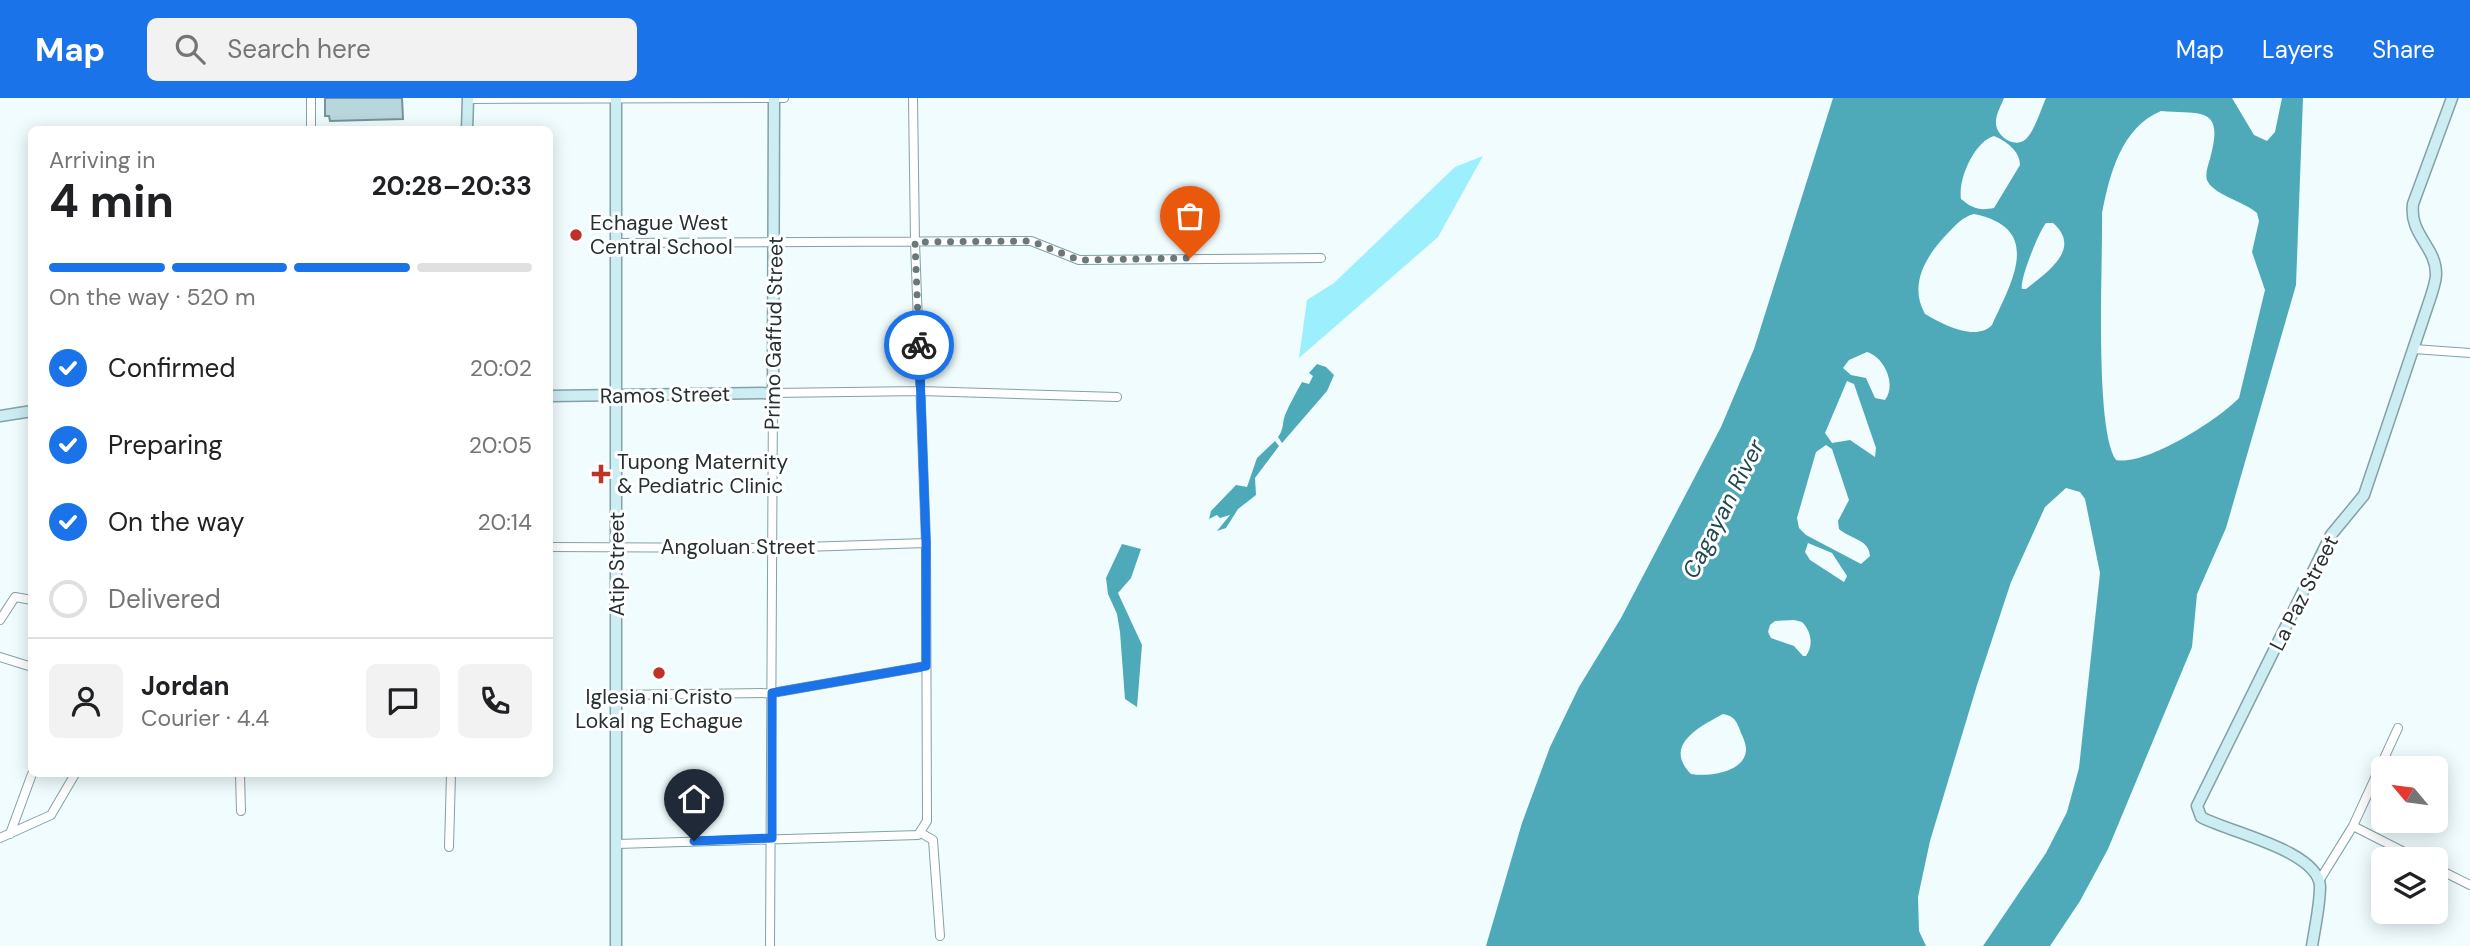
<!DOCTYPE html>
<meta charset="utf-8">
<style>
body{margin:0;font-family:"DM Sans",sans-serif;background:#f2f2f2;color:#202124;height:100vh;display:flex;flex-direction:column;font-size:26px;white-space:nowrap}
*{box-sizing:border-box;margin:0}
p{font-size:23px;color:#757577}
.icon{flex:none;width:38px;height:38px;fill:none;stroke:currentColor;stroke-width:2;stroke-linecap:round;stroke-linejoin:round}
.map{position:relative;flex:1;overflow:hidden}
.side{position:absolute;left:28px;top:28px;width:525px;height:651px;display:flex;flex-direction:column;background:#fff;border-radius:10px;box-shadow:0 4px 18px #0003}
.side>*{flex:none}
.needle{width:46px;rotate:299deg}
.fabs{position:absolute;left:2371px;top:658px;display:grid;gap:14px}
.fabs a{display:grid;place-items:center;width:77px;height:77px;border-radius:10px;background:#fff;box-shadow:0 4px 18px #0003;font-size:35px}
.pin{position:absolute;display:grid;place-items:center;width:60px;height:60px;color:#fff;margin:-72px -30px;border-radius:50% 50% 50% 0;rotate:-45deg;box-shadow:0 0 7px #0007}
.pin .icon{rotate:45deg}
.courier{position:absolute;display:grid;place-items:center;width:70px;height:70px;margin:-35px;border:5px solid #1a73e8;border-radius:50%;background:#fff;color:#222;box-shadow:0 2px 9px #0007}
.summary em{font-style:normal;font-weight:700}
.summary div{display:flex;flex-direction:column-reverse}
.summary{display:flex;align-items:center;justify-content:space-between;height:119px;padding:0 21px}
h1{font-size:46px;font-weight:700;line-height:52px}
.bar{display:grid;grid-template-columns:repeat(4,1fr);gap:10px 7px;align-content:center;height:84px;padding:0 21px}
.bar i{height:9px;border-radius:5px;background:#e0e0e0}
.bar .selected{background:#1a73e8}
.bar p{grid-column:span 4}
.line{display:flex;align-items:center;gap:18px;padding:0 21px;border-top:2px solid #e0e0e0}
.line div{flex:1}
.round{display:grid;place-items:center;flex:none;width:74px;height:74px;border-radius:10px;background:#f2f2f2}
ol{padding:0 21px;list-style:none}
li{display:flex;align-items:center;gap:21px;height:77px}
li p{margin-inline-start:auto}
li .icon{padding:7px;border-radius:50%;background:#1a73e8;color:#fff;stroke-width:4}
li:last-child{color:#757577}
li i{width:38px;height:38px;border:4px solid #e0e0e0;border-radius:50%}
header{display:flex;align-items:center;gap:42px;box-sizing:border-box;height:98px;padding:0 35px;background:#1a73e8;color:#fff}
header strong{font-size:33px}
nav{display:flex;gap:38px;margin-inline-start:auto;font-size:24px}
.search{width:490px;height:63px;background:#f2f2f2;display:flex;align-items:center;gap:18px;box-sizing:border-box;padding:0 24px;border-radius:10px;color:#757577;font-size:26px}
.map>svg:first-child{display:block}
.green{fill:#9ceffc}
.water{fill:#4eaab8;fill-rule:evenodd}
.building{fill:#b8d7dc;stroke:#769498;stroke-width:2}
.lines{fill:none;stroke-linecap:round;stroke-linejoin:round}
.street-casing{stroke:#83a1a6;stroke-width:10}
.secondary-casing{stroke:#83a1a6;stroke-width:13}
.street{stroke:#fff;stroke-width:8}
.secondary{stroke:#cceef3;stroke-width:10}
.done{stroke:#6b7779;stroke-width:7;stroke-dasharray:0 12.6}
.route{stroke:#1a73e8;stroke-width:9}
.poi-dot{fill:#bf322a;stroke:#fff;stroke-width:2.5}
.labels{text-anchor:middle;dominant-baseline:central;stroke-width:6;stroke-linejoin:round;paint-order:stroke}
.poi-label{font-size:21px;fill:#243032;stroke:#fff;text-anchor:start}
.street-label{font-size:21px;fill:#243032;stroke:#fff}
.water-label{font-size:23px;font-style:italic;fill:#1e484f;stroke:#fff}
</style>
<header>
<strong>Map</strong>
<div class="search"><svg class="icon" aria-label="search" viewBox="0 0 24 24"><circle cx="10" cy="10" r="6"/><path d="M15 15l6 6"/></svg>Search here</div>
<nav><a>Map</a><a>Layers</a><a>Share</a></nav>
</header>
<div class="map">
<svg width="2470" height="848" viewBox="0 0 2470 848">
<rect width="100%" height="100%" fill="#f0fcfe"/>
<path class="green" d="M1483,58L1438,139L1299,260L1307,202L1334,185L1455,69Z"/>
<path class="water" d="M1833,0H2004C2001,8 1995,17 1996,27C1998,39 2015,51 2026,41C2035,32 2041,11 2046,0H2232L2254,37L2267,43L2275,34L2282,0H2303L2296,187L2226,430L2197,496L2192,549L2108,751L2080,803L2050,848H1983L2046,755L2067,714L2079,670L2100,475L2085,401L2080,394L2066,390L2045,409L2011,484L1977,587L1930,743L1918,799L1919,833L1926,848H1486L1522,725L1550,649L1579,589L1621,520L1721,329L1754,251ZM2161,13C2204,16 2224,9 2210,61C2208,67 2205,76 2207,82C2212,96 2245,104 2257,115L2259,123L2252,154L2265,192L2239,300C2218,322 2146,368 2116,362C2094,331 2103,162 2102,115C2110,75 2121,30 2161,13ZM1994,38C2006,43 2020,53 2020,67L1994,110C1979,113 1972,110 1961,101C1958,81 1974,44 1994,38ZM1974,116C2044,130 2012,184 1992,227C1976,244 1942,226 1925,216C1908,186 1927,157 1947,136C1956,127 1962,119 1974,116ZM2046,125H2053C2083,151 2046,175 2026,191H2022C2019,183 2039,133 2046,125ZM1867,254C1884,259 1897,286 1885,302L1875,300L1866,280L1851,277L1843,270L1849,262ZM1847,283L1854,286L1876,350L1875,359L1850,342L1832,345L1825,335ZM1826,347L1832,351L1849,402L1838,423L1839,431C1850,441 1869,441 1870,458L1861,466L1806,437L1799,430L1797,420L1816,354ZM1808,445L1832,455L1847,478L1844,484L1810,462L1805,454ZM1794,522L1802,524C1811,533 1814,547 1806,558H1803L1794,548L1771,540L1768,534L1770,527L1775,523ZM1723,616C1735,618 1737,624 1741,635C1743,639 1746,646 1746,651C1746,675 1707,679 1691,676C1662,647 1701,628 1723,616Z
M1317,266L1326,269L1334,277L1327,293L1282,345L1278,339C1284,331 1282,326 1285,317C1290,305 1296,295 1302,284L1309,286L1313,278L1309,275Z
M1275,343L1279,348L1255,380L1256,397L1238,411L1226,430L1217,433L1230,417L1220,420L1217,417L1209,421L1211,413L1236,387L1247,389L1257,360Z
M1122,446L1141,451L1131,480L1118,495L1142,547L1137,609L1125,601L1120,534L1117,516L1108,496L1106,480Z"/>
<path class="building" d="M325,0H402L403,21L330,23L329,18H325Z"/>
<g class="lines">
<g class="street-casing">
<path id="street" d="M311,0V32
M468,1L784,0
M616,145L1031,143L1079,162L1321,160
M2414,251L2470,255
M550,449L773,450L926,445
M0,522L15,499L32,502
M0,559L32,569
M617,597L772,595L926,568
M240,676L241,713
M2353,728L2418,761
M921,735L933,742L940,838
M10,736L32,676
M0,740L51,717L75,676
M617,746L918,737L927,723L926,445L915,144L913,0
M449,749L451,676
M2436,770L2470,787
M2319,783L2353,728L2398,630
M770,848L773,295L921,293L1117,299"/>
</g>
<g class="secondary-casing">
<path id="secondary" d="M616,0V848
M467,32L468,0
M550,298L773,295L774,0
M0,318L32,313
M2312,848C2315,829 2320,807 2320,788C2318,752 2225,733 2201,719L2197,708L2331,437L2364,397L2431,198C2433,191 2436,183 2436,176C2436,148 2409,137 2413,106L2452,0"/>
</g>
<use href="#street" class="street"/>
<use href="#secondary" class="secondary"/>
</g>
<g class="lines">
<path class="done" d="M919,247L915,144L1031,143L1079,162L1190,160"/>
<path class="route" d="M694,743L772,740V595L926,568V445L919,247"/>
</g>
<g class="poi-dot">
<circle cx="576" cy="137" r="7"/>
<path d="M597.5 365.5h7v7h7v7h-7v7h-7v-7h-7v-7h7z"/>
<circle cx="659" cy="575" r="7"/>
</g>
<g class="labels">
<g class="poi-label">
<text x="590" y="125">Echague West<tspan x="590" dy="24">Central School</tspan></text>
<text x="617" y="364">Tupong Maternity<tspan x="617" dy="24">&amp; Pediatric Clinic</tspan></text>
<text x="659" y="599" text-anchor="middle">Iglesia ni Cristo<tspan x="659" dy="24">Lokal ng Echague</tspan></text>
</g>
<g class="street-label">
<text transform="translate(774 235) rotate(-89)">Primo Gaffud Street</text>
<text transform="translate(665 297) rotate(-1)">Ramos Street</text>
<text x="738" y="449">Angoluan Street</text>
<text transform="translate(617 466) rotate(-90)">Atip Street</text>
<text transform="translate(2304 495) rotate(-63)">La Paz Street</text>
</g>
<g class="water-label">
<text transform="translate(1723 411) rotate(-63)">Cagayan River</text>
</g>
</g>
</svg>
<div class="fabs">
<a><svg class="needle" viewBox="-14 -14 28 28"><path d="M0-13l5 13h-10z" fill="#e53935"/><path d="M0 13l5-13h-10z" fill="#757577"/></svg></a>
<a><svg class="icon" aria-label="layers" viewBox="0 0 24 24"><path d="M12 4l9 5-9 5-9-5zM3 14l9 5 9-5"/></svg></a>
</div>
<div class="pin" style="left:1190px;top:160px;background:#ea580c"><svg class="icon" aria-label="bag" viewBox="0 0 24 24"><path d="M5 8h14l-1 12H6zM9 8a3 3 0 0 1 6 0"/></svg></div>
<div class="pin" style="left:694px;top:743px;background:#1f2937"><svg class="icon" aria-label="home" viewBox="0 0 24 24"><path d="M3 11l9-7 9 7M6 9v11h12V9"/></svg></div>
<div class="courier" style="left:919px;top:247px"><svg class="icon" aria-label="bike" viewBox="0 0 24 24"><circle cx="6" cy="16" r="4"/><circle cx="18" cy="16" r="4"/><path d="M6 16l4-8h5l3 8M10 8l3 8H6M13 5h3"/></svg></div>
<section class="side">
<div class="summary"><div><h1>4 min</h1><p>Arriving in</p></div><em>20:28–20:33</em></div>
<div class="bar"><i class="selected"></i><i class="selected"></i><i class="selected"></i><i></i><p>On the way · 520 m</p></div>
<ol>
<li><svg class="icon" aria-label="check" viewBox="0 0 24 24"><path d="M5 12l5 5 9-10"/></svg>Confirmed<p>20:02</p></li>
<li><svg class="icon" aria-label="check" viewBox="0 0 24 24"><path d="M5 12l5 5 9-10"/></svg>Preparing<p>20:05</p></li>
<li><svg class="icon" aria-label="check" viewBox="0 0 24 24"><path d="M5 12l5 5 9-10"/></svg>On the way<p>20:14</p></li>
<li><i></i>Delivered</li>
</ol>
<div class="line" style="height:126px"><a class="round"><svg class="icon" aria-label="person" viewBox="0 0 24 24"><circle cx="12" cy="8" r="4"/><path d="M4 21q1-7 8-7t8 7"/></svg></a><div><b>Jordan</b><p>Courier · 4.4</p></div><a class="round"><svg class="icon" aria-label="chat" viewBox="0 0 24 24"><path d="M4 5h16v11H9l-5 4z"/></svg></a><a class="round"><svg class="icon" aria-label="phone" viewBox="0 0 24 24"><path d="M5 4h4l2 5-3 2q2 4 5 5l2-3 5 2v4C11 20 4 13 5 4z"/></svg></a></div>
</section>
</div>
